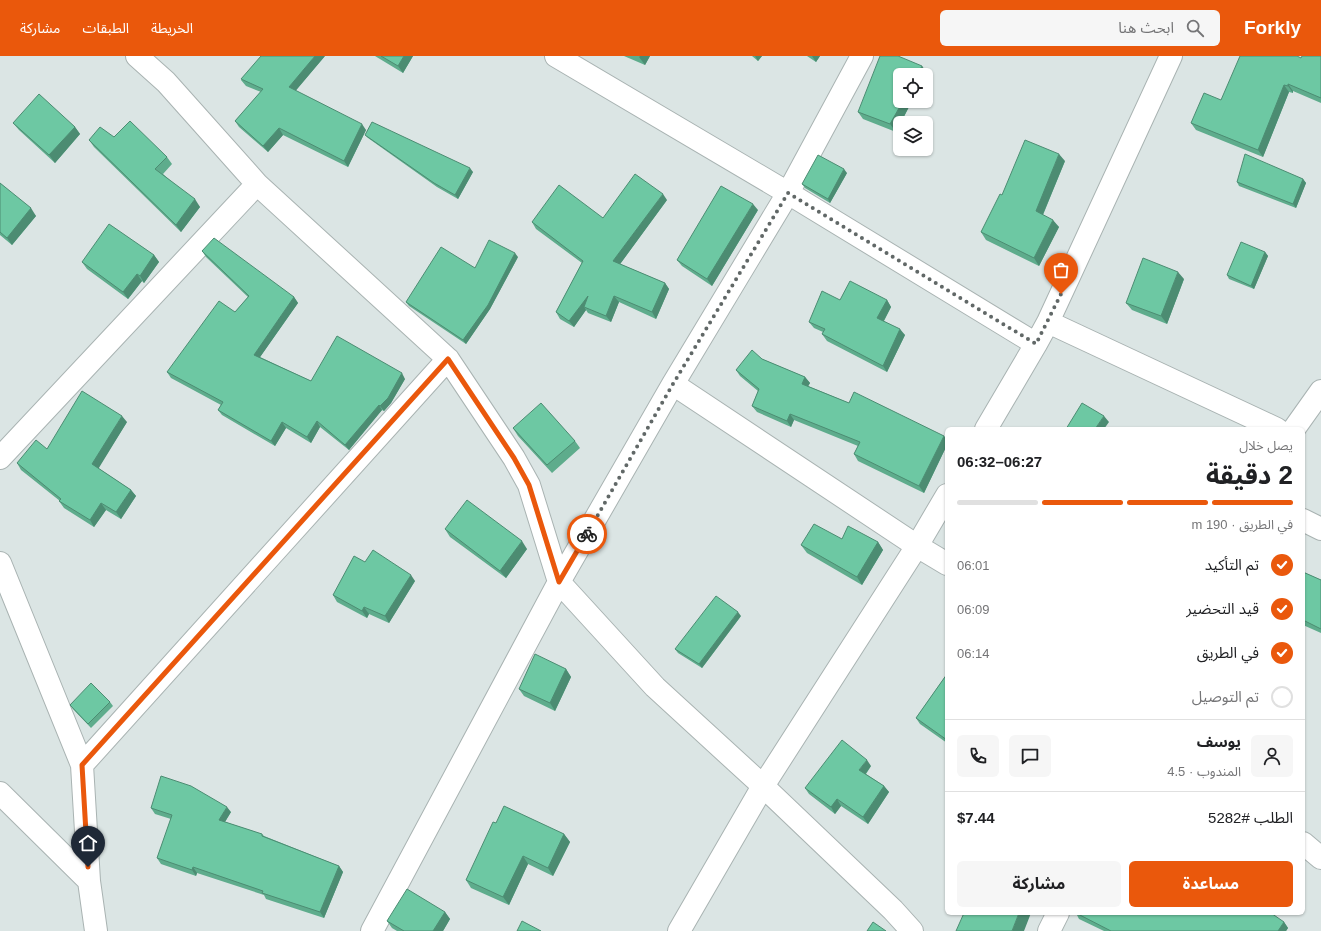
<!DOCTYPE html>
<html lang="ar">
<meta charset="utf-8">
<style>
body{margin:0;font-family:Arial,"Noto Sans Arabic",sans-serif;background:#f6f6f6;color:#202124;direction:rtl;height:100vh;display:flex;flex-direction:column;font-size:15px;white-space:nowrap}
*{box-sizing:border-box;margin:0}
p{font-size:13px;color:#757577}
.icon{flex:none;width:22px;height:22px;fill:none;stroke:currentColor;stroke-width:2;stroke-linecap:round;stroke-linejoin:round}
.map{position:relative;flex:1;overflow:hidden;direction:ltr}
.details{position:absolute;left:945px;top:371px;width:360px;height:488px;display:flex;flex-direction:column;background:#fff;border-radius:6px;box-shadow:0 1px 3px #0004;direction:rtl}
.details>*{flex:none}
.tools{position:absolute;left:893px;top:12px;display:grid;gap:8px}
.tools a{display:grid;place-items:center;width:40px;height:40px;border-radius:6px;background:#fff;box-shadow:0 1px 3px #0004;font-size:20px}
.pin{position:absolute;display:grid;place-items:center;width:34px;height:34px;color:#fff;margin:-41px -17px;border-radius:50% 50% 50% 0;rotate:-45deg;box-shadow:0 0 4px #0007}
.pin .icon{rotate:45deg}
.courier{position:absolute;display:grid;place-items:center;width:40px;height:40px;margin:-20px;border:3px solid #ea580c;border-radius:50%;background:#fff;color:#222;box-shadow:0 1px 5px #0007}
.overview em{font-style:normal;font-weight:700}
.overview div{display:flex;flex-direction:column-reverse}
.overview{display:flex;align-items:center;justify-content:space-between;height:68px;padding:0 12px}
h1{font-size:26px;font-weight:700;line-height:30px}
.bar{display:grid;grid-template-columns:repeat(4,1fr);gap:6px 4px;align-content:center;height:48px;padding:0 12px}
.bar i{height:5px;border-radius:3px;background:#e0e0e0}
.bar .current{background:#ea580c}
.bar p{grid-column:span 4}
.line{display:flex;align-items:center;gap:10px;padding:0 12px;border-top:1px solid #e0e0e0}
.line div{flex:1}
.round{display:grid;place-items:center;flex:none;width:42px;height:42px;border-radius:6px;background:#f6f6f6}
ol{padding:0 12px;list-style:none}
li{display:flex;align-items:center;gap:12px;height:44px}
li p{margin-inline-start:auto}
li .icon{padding:4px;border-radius:50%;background:#ea580c;color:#fff;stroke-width:4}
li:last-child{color:#757577}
li i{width:22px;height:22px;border:2px solid #e0e0e0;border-radius:50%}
.primary-button{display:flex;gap:8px;margin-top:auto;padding:8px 12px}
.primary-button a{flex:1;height:46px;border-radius:6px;background:#ea580c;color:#fff;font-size:16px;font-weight:700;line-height:46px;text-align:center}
.primary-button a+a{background:#f6f6f6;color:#202124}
header{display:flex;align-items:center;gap:24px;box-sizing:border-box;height:56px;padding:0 20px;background:#ea580c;color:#fff}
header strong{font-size:19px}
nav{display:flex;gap:22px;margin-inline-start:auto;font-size:14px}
.search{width:280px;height:36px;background:#f6f6f6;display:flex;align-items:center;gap:10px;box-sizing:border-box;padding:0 14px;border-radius:6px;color:#757577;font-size:15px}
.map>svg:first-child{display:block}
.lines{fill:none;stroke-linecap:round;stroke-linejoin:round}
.minor-casing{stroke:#a9b3b2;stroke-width:24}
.minor{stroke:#fff;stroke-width:22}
.wall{fill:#5eac8c}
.shaded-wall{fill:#4c8c72}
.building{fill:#6dc8a3;stroke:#4c8c72}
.done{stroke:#616867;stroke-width:4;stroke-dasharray:0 7.2}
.route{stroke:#ea580c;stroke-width:5}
</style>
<header>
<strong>Forkly</strong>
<div class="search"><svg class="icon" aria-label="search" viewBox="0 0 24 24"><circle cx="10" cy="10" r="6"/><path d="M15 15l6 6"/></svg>ابحث هنا</div>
<nav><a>الخريطة</a><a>الطبقات</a><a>مشاركة</a></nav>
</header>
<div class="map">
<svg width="1321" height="875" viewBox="0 0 1321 875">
<rect width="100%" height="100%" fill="#dbe5e4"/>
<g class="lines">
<g class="minor-casing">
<path id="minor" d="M137,0L166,26L257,128L448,303L514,402L529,429L559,526L655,631L763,730L893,854L912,875
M556,0L788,137L1036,288L1048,266L1277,373
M1048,266L1171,0
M673,328L917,490L947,508
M986,373L1036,288
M1294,373L1321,335
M0,402L257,128
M1303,464L1321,473
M0,507L82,709L89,825L96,875
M82,709L448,303
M0,737L89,825
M1303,787L1321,802
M372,875L559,526L673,328L788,137L862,0
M679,875L763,730L917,490L947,439
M1049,875L1058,857"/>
</g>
<use href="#minor" class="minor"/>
</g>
<path class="wall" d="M325,0L295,35L366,74L348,111L283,79L268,96L239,71L235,65L261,36L246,30L241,24Z
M375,0H413L403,17Z
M624,0H650L645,9Z
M752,0H762L758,5Z
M807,0H820L816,6Z
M1321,0V47L1293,35V37L1289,36L1263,101L1196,74L1191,67L1221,44L1301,2Z
M922,10L927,17L926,20V19L900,45H912L896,76L863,63L858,56Z
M13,67L75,71L80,78L55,107L19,74Z
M365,79L473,116L458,143L437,131L368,82Z
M114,81L167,101L172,108L163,118L200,151L181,176L94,91L89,84Z
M1065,105L1043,159L1059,171L1039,210L986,184L981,176L1002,139Z
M847,117L830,147L805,132L802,128Z
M1303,123L1306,127L1296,152L1239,130L1237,126Z
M0,127L36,160L12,189L0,179Z
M667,144L620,208L665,227L669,233L656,263L619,246L611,266L588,257L586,254L574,271L560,263L556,256L582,207L536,173L532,166L603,162Z
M758,154L712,230L682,210L677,204Z
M202,195L294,241L298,247L260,301L311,325L405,323L391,347L384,355L382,354L349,394L320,371L311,387L286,372L275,390L222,359L218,354L221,349L171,322L167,316L235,256L248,241L206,201Z
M1265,196L1268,200L1254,233L1229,223L1227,219Z
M154,199L159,206L144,227L142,225L128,243L87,213L82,206Z
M518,201L490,253L466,288L409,250L406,246Z
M1184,223L1167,268L1132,254L1126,247Z
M840,244H887L891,251L884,265L905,279L887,316L827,285L822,278L823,276L814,272L809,266Z
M762,303L805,321L810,327L808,330L849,347L944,380L947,385V389L924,437L858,405L854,398L858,390L794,364L791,371L757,356L752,350L758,335L740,320L736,314Z
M127,366L98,412L131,434L136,440L121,463L106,454L94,471L64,452L59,445H60L21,414L17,407L47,393Z
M513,372L575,385L580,392L552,417L518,380Z
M445,473L527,493L506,522L450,481Z
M842,483L878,486L883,494L862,529L807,497L801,489Z
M365,506L415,525L389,567L369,558L367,562L337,546L333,539Z
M1303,516L1321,524V577L1303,569Z
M741,560L702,612L678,597L675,593Z
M566,613L571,621L555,655L524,640L519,633Z
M947,618V687L920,668L916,662Z
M110,646L113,650L91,672L73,653L70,649Z
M871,710L866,718L884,730L889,736L868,768L841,750L835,758L809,738L805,732Z
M151,752L231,756L225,766L262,778L264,780L339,810L343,816L324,862L266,843L264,839L197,817L196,820L161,808L157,802L171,763L155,758Z
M496,767L564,778L570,786L553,820L528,808L509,849L471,832L466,824Z
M445,856L450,863L443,875H397L392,872L387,865Z
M1076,857L1284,866L1288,872L1286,875H1104L1079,863Z"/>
<path class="shaded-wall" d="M315,0H325L293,38L289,31Z
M404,0H413L403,17L398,10Z
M640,0H650L645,9L639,1Z
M755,0H762L758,5Z
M812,0H820L816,6Z
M922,10L927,17L926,20V19H917Z
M1288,28L1293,35V37L1288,30Z
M1284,29L1289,36L1263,101L1258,94Z
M903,45H912L896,76L890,68Z
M362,68L366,74L348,111L344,105Z
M75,71L80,78L55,107L49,99Z
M279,72L283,79L268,96L263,90Z
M1059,98L1065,105L1041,163L1036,155Z
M470,112L473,116L458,143L455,139Z
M844,113L847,117L830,147L828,143Z
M1303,123L1306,127L1296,152L1293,148Z
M663,138L667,144L618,211L613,205Z
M195,143L200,151L181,176L176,169Z
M753,148L758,154L712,230L707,223Z
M31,152L36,160L12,189L7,182Z
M1053,164L1059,171L1039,210L1034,202Z
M1265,196L1268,200L1254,233L1251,230Z
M515,197L518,201L490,253L466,288L463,284Z
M154,199L159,206L144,227L140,220Z
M1178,216L1184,223L1167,268L1161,260Z
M137,218L142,225L128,243L123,236Z
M665,227L669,233L656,263L652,256Z
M588,240L584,251L586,254L574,271L569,265Z
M614,240L619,246L611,266L606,260Z
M294,241L298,247L258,304L254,299Z
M887,244L891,251L882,268L877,262Z
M900,273L905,279L887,316L883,310Z
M402,317L405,323L391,347L384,355L380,350Z
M805,321L810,327L806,334L802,328Z
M379,349L382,354L349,394L345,389Z
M790,358L794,364L791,371L787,365Z
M122,360L127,366L97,415L92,408Z
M1104,360L1109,366L1104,373H1095Z
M317,365L320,371L311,387L307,381Z
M282,366L286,372L275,390L271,385Z
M944,380L947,385V389L924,437L919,430Z
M131,434L136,440L121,463L116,456Z
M101,447L106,454L94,471L90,464Z
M522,485L527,493L506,522L500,515Z
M878,486L883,494L862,529L857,521Z
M411,519L415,525L389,567L385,560Z
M364,551L369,558L367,562L362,555Z
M738,556L741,560L702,612L699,608Z
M566,613L571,621L555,655L550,647Z
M867,704L871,710L864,720L859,714Z
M884,730L889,736L868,768L863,761Z
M837,743L841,750L835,758L831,751Z
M227,751L231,756L223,769L219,764Z
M564,778L570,786L553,820L548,812Z
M523,800L528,808L509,849L503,841Z
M339,810L343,816L324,862L320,856Z
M193,811L197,817L196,820L192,814Z
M445,856L450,863L443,875H433Z
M1019,857H1031L1024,875H1012Z
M1284,866L1288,872L1286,875H1278Z"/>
<path class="building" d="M261,0H315L289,31L362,68L344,105L279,72L263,90L235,65L263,33L241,23Z
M381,0H404L398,10Z
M880,0H898L922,10L917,19H900V45H903L890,68L858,56Z
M1240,0H1297L1301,2L1302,0H1321V42L1288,28V30L1284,29L1258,94L1191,67L1204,37L1221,44Z
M39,38L75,71L49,99L13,67Z
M130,65L167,101L155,113L195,143L176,169L89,84L100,71L114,81Z
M372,66L470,112L455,139L434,127L365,79Z
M1025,84L1059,98L1036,155L1053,164L1034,202L981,176L1000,138L1002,139Z
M1245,98L1303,123L1293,148L1237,126Z
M818,99L844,113L828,143L802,128Z
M635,118L663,138L613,205L665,227L652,256L614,240L606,260L584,251L588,240L569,265L556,256L583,205L532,166L559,129L603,162Z
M0,127L31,152L7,182L0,176Z
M721,130L753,148L707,223L677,204Z
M109,168L154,199L140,220L137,218L123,236L82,206Z
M214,182L294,241L254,299L311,325L337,280L402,317L388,342L380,350L379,349L345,389L317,365L307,381L282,366L271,385L218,354L223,346L167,316L219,245L235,256L249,240L202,195Z
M489,184L515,197L488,249L463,284L406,246L441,191L475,212Z
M1241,186L1265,196L1251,230L1227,219Z
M1143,202L1178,216L1161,260L1126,247Z
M850,225L887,244L877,262L900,273L883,310L822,278L825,273L809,266L822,235L840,244Z
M752,294L762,303L805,321L802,328L849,347L854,336L944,380L919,430L854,398L860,386L790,358L787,365L752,350L759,333L736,314Z
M82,335L122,360L92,408L131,434L116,456L101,447L90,464L59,445L61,443L17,407L36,384L47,393Z
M541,347L575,385L547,409L513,372Z
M1082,347L1104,360L1095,373H1066Z
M467,444L522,485L500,515L445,473Z
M814,468L842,483L848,470L878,486L857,521L801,489Z
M373,494L411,519L385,560L364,551L362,555L333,539L354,500L365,506Z
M1303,516L1321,524V573L1303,564Z
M716,540L738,556L699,608L675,593Z
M535,598L566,613L550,647L519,633Z
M947,618V684L916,662Z
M91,627L110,646L88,668L70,649Z
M842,684L867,704L859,714L884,730L863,761L837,743L831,751L805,732Z
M161,720L191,730L227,751L219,764L262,778V780L339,810L320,856L262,837L263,835L193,811L192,814L157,802L172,759L151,752Z
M504,750L564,778L548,812L523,800L503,841L466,824L493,766L496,767Z
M407,833L445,856L433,875H404L387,865Z
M964,857H1019L1012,875H956Z
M1076,857H1271L1284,866L1278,875H1111Z
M522,865L541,875H517Z
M873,866L886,875H867Z"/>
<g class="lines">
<path class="done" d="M587,478L673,328L788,137L1036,288L1061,238"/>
<path class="route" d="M88,811L82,709L448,303L514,402L529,429L559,526L587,478"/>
</g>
</svg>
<div class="tools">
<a><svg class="icon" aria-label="locate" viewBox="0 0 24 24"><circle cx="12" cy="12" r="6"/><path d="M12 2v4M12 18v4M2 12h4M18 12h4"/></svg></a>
<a><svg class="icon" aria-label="layers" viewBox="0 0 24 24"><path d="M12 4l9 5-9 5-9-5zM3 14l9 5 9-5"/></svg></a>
</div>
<div class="pin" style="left:1061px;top:238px;background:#ea580c"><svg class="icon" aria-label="bag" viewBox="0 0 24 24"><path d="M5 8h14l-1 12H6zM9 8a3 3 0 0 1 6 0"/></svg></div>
<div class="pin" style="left:88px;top:811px;background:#1f2937"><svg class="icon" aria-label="home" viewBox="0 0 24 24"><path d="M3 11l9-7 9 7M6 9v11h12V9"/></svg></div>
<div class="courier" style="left:587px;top:478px"><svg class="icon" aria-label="bike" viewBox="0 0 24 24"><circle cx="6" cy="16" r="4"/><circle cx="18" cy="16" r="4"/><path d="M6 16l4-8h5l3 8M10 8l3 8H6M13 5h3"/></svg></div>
<section class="details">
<div class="overview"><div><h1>2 دقيقة</h1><p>يصل خلال</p></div><em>06:27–06:32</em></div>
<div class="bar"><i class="current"></i><i class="current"></i><i class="current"></i><i></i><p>في الطريق · 190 m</p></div>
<ol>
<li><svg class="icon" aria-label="check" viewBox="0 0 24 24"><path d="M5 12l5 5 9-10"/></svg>تم التأكيد<p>06:01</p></li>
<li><svg class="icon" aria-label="check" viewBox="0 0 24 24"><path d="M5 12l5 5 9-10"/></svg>قيد التحضير<p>06:09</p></li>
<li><svg class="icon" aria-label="check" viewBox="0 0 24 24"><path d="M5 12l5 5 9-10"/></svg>في الطريق<p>06:14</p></li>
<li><i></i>تم التوصيل</li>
</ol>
<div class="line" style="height:72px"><a class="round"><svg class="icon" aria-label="person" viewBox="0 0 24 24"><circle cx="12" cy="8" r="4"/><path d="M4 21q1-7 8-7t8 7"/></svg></a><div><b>يوسف</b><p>المندوب · 4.5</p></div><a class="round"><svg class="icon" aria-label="chat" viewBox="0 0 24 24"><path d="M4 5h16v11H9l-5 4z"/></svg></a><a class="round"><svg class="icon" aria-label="phone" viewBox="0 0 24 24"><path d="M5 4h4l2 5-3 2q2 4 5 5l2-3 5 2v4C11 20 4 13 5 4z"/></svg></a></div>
<div class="line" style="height:52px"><div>الطلب #5282</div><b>$7.44</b></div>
<div class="primary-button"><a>مساعدة</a><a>مشاركة</a></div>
</section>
</div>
